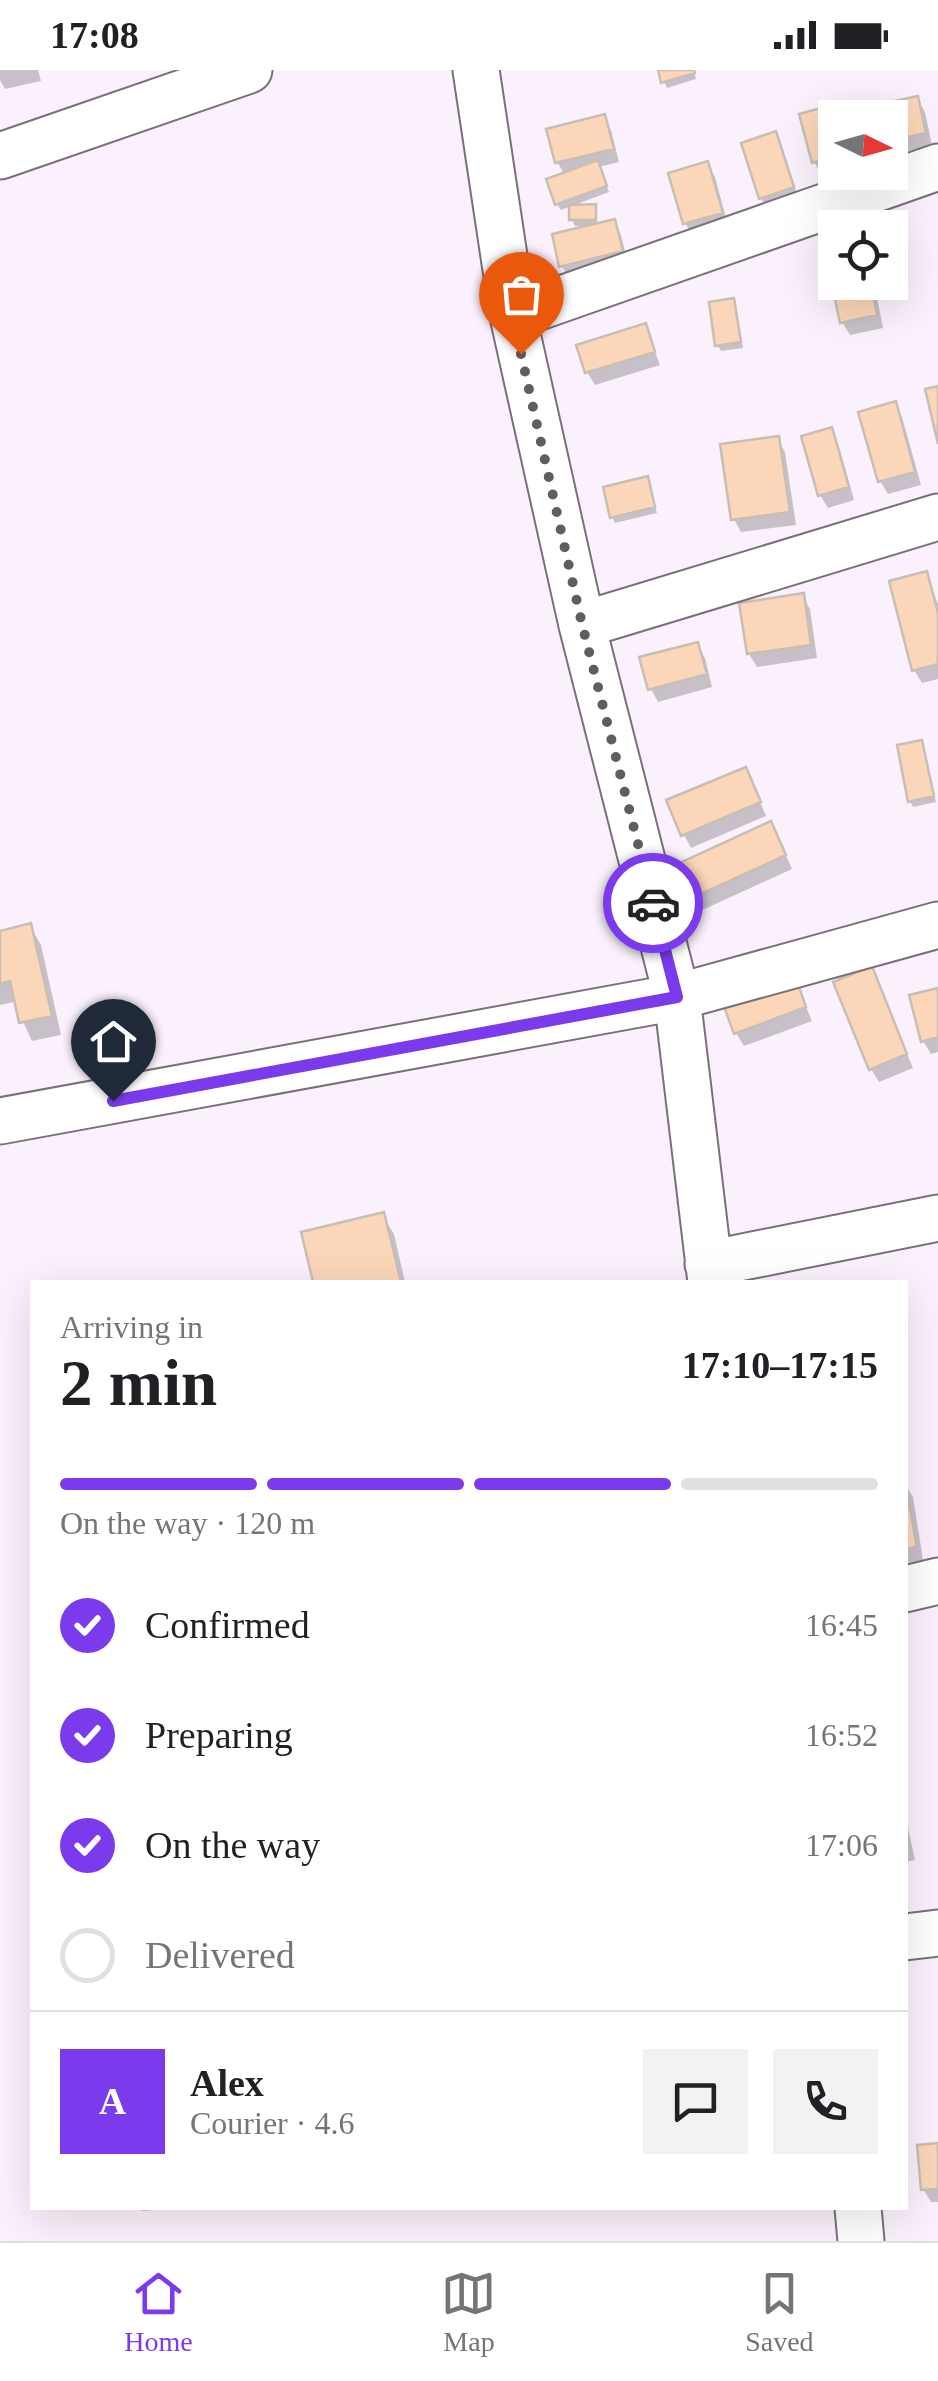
<!DOCTYPE html>
<meta charset="utf-8">
<style>
body{margin:0;font-family:"Times New Roman",serif;background:#f2f2f2;color:#202124;height:100vh;display:flex;flex-direction:column;font-size:38px;white-space:nowrap}
*{box-sizing:border-box;margin:0}
p{font-size:32px;color:#757577}
.icon{flex:none;width:55px;height:55px;fill:none;stroke:currentColor;stroke-width:2;stroke-linecap:round;stroke-linejoin:round}
.map{position:relative;flex:1;overflow:hidden}
.panel{position:absolute;left:30px;top:1210px;width:878px;height:930px;display:flex;flex-direction:column;background:#fff;border-radius:0px;box-shadow:0 10px 40px #0002}
.panel>*{flex:none}
.needle{width:65px;rotate:95deg}
.fabs{position:absolute;left:818px;top:30px;display:grid;gap:20px}
.fabs a{display:grid;place-items:center;width:90px;height:90px;border-radius:0px;background:#fff;box-shadow:0 10px 40px #0002;font-size:50px}
.pin{position:absolute;display:grid;place-items:center;width:85px;height:85px;color:#fff;margin:-102px -42px;border-radius:50% 50% 50% 0;rotate:-45deg;box-shadow:0 0 10px #0007}
.pin .icon{rotate:45deg}
.courier{position:absolute;display:grid;place-items:center;width:100px;height:100px;margin:-50px;border:8px solid #7c3aed;border-radius:50%;background:#fff;color:#222;box-shadow:0 2px 12px #0007}
.headline em{font-style:normal;font-weight:700}
.headline div{display:flex;flex-direction:column-reverse}
.headline{display:flex;align-items:center;justify-content:space-between;height:170px;padding:0 30px}
h1{font-size:65px;font-weight:700;line-height:75px}
.bar{display:grid;grid-template-columns:repeat(4,1fr);gap:15px 10px;align-content:center;height:120px;padding:0 30px}
.bar i{height:12px;border-radius:8px;background:#e0e0e0}
.bar .current{background:#7c3aed}
.bar p{grid-column:span 4}
.line{display:flex;align-items:center;gap:25px;padding:0 30px;border-top:2px solid #e0e0e0}
.line div{flex:1}
.round{display:grid;place-items:center;flex:none;width:105px;height:105px;border-radius:0px;background:#f2f2f2}
ol{padding:0 30px;list-style:none}
li{display:flex;align-items:center;gap:30px;height:110px}
li p{margin-inline-start:auto}
li .icon{padding:10px;border-radius:50%;background:#7c3aed;color:#fff;stroke-width:4}
li:last-child{color:#757577}
li i{width:55px;height:55px;border:5px solid #e0e0e0;border-radius:50%}
.status{display:flex;justify-content:space-between;align-items:center;height:70px;padding:0 50px;background:#fff;direction:ltr}
.status svg{height:28px;fill:currentColor}
.tab-bar{display:flex;justify-content:space-around;align-items:center;height:140px;border-top:2px solid #e0e0e0;background:#fff;font-size:28px;color:#757577}
.tab-bar a{display:grid;justify-items:center;gap:5px}
.tab-bar .current{color:#7c3aed}
.map>svg:first-child{display:block}
.shadow{fill:#0003}
.building{fill:#fbd6b9;stroke:#c9beb5;stroke-width:2.5}
.lines{fill:none;stroke-linecap:round;stroke-linejoin:round}
.minor-casing{stroke:#79707a;stroke-width:49}
.minor{stroke:#fff;stroke-width:45}
.done{stroke:#625c62;stroke-width:10;stroke-dasharray:0 18}
.route{stroke:#7c3aed;stroke-width:12}
</style>
<div class="status"><b>17:08</b><svg viewBox="0 0 49 12"><path d="M0 12V9h3v3zM5 12V6h3v6zM10 12V3h3v9zM15 12V0h3v12zM26 1h20v11H26zM47 4h2v5h-2z"/></svg></div>
<div class="map">
<svg width="938" height="2171" viewBox="0 0 938 2171">
<rect width="100%" height="100%" fill="#fbf1fc"/>
<path class="shadow" d="M0,0H38L41,11L5,19L0,10Z
M659,0H694L696,9L667,18Z
M917,29L925,42L932,76L890,85V48Z
M831,38L837,48L835,101L822,105L814,92Z
M604,47L611,60L619,92L599,97L609,122L561,140L557,134L565,105L557,92Z
M774,64L782,77L799,131L768,141L761,128Z
M707,94L715,107L728,156L693,166L685,153Z
M594,137L598,156L614,152L621,165L628,194L569,209L562,196L590,156H575L572,150Z
M835,187V212H874L883,258L850,265L842,252L829,188Z
M733,231L743,278L721,281L718,275Z
M645,256L660,295L595,315L587,302Z
M895,334L902,347L921,415L888,424L880,411Z
M831,360L838,373L854,430L828,438L820,425Z
M778,369L785,382L796,455L741,462L734,449Z
M647,409L657,443L615,453L612,447Z
M926,504L938,534V609L922,613L914,600Z
M802,526L810,539L817,588L757,597L749,584Z
M697,575L705,588L712,617L658,632L651,619Z
M921,673L936,732L913,737L910,731Z
M752,713L766,746L691,778L684,765Z
M778,767L792,799L687,847L679,834Z
M30,856L41,875L61,965L32,971L14,932L0,935V864Z
M871,899L913,998L879,1012L871,999Z
M794,908L812,951L744,976L736,963Z
M938,921V982L931,984L923,971Z
M382,1145L394,1164L405,1212H316L304,1164Z
M905,1414L913,1427L923,1490L905,1493Z
M905,1744L915,1790L905,1792Z
M938,2076V2132H931L923,2119Z
M140,2138H175L142,2141Z"/>
<path class="building" d="M658,0H694L695,3L661,13Z
M918,26L926,63L890,71V48H873L871,36Z
M832,35L836,48L835,86L812,93L799,44Z
M605,44L614,79L555,93L546,59Z
M776,61L794,117L759,129L741,73Z
M598,90L607,116L555,135L546,109Z
M708,91L723,143L683,154L668,103Z
M596,134V150H569V135Z
M615,149L623,181L559,197L552,164Z
M835,185V212H871L877,245L840,253L826,187Z
M734,228L741,272L715,276L709,232Z
M646,253L655,282L585,303L576,275Z
M938,316V374L925,319Z
M896,331L915,402L878,412L858,342Z
M832,357L849,417L818,426L801,366Z
M779,366L790,442L731,450L720,374Z
M648,406L655,437L610,448L603,417Z
M927,501L938,543V594L912,601L889,511Z
M804,523L811,575L747,584L739,533Z
M698,572L707,604L648,620L639,587Z
M922,670L934,726L908,732L897,675Z
M746,697L761,732L681,766L666,730Z
M771,751L786,785L677,835L662,801Z
M31,853L52,946L19,953L10,911L0,914V861Z
M872,896L907,984L869,1000L833,912Z
M795,905L806,937L734,964L722,931Z
M938,918V967L921,972L909,925Z
M384,1142L401,1212H313L301,1162Z
M905,1411L917,1477L905,1479Z
M938,2073V2119L921,2120L917,2075Z"/>
<g class="lines">
<g class="minor-casing">
<path id="minor" d="M476,0L513,246L582,555L677,927L711,1212
M0,86L249,0
M513,246L938,97
M582,555L938,447
M0,1051L677,927L938,855
M708,1194L938,1148
M905,1519L938,1511
M905,1867L938,1863
M858,2138L861,2171"/>
</g>
<use href="#minor" class="minor"/>
</g>
<g class="lines">
<path class="done" d="M521,284L582,554L653,833"/>
<path class="route" d="M113,1031L677,927L653,833"/>
</g>
</svg>
<div class="fabs">
<a><svg class="needle" viewBox="-14 -14 28 28"><path d="M0-13l5 13h-10z" fill="#e53935"/><path d="M0 13l5-13h-10z" fill="#757577"/></svg></a>
<a><svg class="icon" aria-label="locate" viewBox="0 0 24 24"><circle cx="12" cy="12" r="6"/><path d="M12 2v4M12 18v4M2 12h4M18 12h4"/></svg></a>
</div>
<div class="pin" style="left:521px;top:284px;background:#ea580c"><svg class="icon" aria-label="bag" viewBox="0 0 24 24"><path d="M5 8h14l-1 12H6zM9 8a3 3 0 0 1 6 0"/></svg></div>
<div class="pin" style="left:113px;top:1031px;background:#1f2937"><svg class="icon" aria-label="home" viewBox="0 0 24 24"><path d="M3 11l9-7 9 7M6 9v11h12V9"/></svg></div>
<div class="courier" style="left:653px;top:833px"><svg class="icon" aria-label="car" viewBox="0 0 24 24"><path d="M5 17H2v-5l4-1 3-4h7l3 4 3 1v5h-3M9 17h6M6 11h13"/><circle cx="7" cy="17" r="2"/><circle cx="17" cy="17" r="2"/></svg></div>
<section class="panel">
<div class="headline"><div><h1>2 min</h1><p>Arriving in</p></div><em>17:10–17:15</em></div>
<div class="bar"><i class="current"></i><i class="current"></i><i class="current"></i><i></i><p>On the way · 120 m</p></div>
<ol>
<li><svg class="icon" aria-label="check" viewBox="0 0 24 24"><path d="M5 12l5 5 9-10"/></svg>Confirmed<p>16:45</p></li>
<li><svg class="icon" aria-label="check" viewBox="0 0 24 24"><path d="M5 12l5 5 9-10"/></svg>Preparing<p>16:52</p></li>
<li><svg class="icon" aria-label="check" viewBox="0 0 24 24"><path d="M5 12l5 5 9-10"/></svg>On the way<p>17:06</p></li>
<li><i></i>Delivered</li>
</ol>
<div class="line" style="height:180px"><b class="round" style="background:#7c3aed;color:#fff">A</b><div><b>Alex</b><p>Courier · 4.6</p></div><a class="round"><svg class="icon" aria-label="chat" viewBox="0 0 24 24"><path d="M4 5h16v11H9l-5 4z"/></svg></a><a class="round"><svg class="icon" aria-label="phone" viewBox="0 0 24 24"><path d="M5 4h4l2 5-3 2q2 4 5 5l2-3 5 2v4C11 20 4 13 5 4z"/></svg></a></div>
</section>
</div>
<nav class="tab-bar">
<a class="current"><svg class="icon" aria-label="home" viewBox="0 0 24 24"><path d="M3 11l9-7 9 7M6 9v11h12V9"/></svg>Home</a>
<a><svg class="icon" aria-label="map" viewBox="0 0 24 24"><path d="M3 6l6-2 6 2 6-2v14l-6 2-6-2-6 2zM9 4v14M15 6v14"/></svg>Map</a>
<a><svg class="icon" aria-label="saved" viewBox="0 0 24 24"><path d="M7 4h10v16l-5-4-5 4z"/></svg>Saved</a>
</nav>
